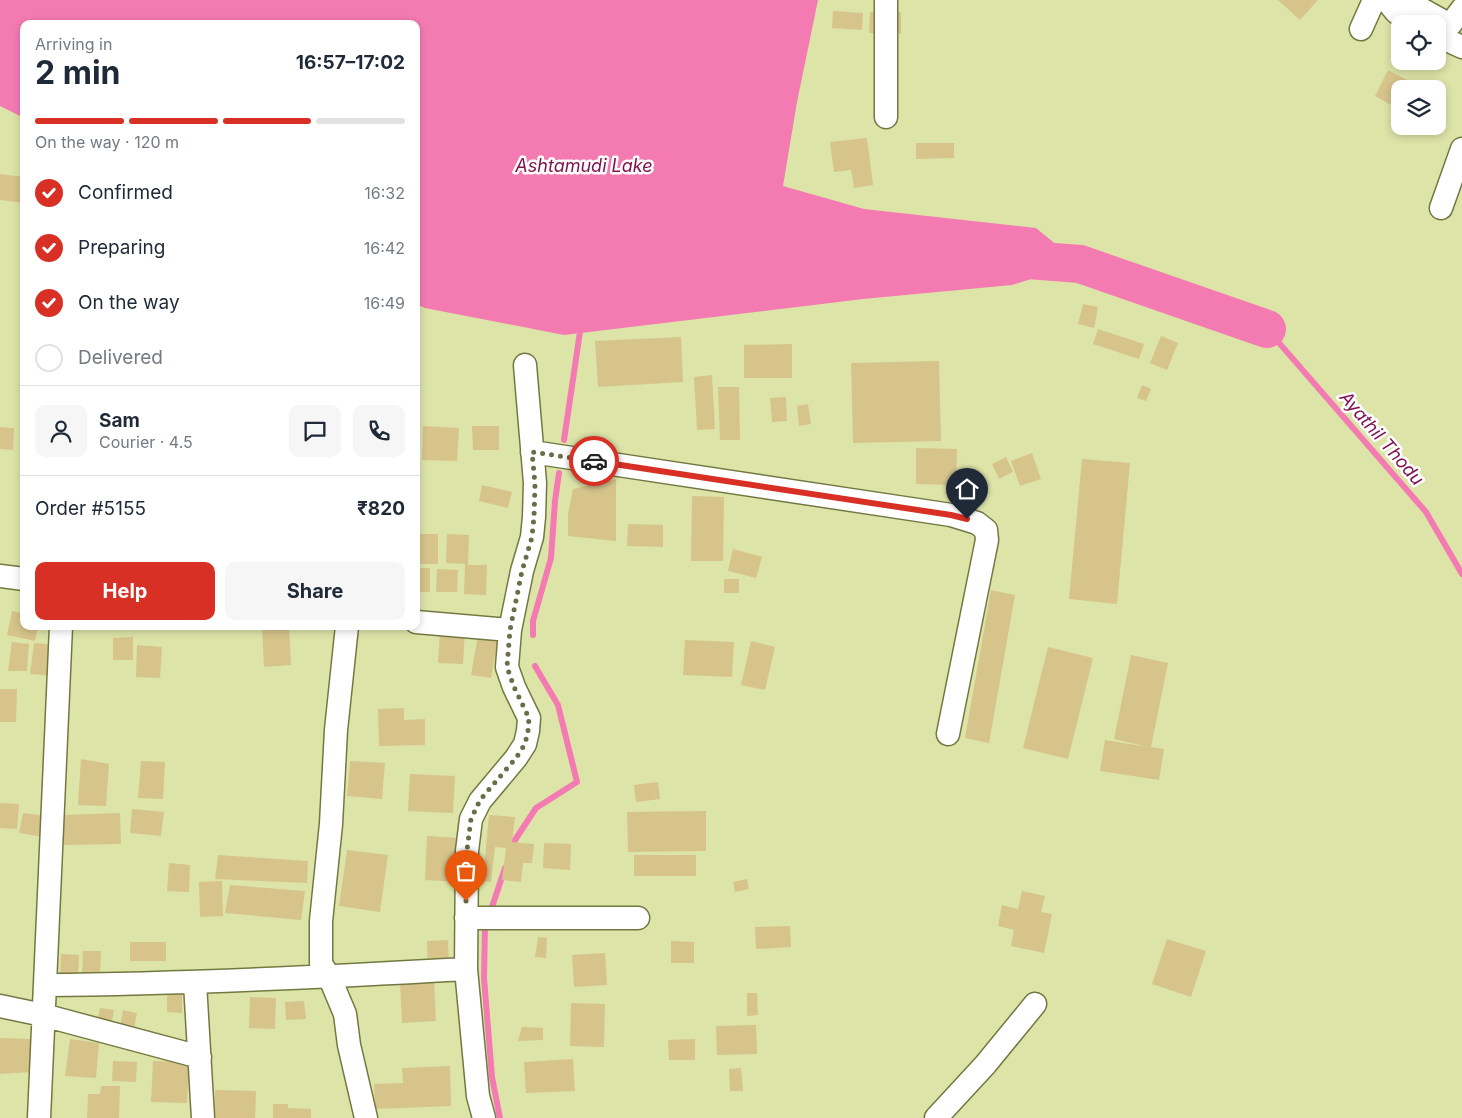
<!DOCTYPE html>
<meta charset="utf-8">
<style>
body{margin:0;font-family:Inter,sans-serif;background:#f6f6f7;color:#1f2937;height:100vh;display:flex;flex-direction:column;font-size:19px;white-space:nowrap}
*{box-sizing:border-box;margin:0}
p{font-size:16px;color:#747a83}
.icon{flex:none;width:28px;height:28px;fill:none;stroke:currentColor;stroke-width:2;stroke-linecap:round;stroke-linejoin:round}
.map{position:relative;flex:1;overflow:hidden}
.panel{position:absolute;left:20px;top:20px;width:400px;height:610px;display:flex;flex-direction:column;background:#fff;border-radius:10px;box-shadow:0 2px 8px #0003}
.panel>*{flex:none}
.fabs{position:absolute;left:1391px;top:15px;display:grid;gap:10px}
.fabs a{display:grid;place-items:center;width:55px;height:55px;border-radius:10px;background:#fff;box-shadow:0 2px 8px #0003;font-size:25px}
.pin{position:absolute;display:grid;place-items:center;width:42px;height:42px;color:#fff;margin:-51px -21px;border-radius:50% 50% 50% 0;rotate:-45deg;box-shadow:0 0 5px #0007}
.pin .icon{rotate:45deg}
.courier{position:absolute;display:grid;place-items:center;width:50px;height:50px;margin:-25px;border:4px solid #d93025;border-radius:50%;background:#fff;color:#222;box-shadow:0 1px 6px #0007}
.overview em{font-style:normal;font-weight:700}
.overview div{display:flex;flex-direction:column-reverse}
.overview{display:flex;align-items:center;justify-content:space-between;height:85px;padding:0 15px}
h1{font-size:32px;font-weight:700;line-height:38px}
.bar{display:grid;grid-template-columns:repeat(4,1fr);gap:8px 5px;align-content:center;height:60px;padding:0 15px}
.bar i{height:6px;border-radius:4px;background:#e0e1e3}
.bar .on{background:#d93025}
.bar p{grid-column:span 4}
.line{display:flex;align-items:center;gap:12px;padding:0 15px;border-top:1px solid #e0e1e3}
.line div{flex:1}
.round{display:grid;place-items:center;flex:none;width:52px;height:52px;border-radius:10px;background:#f6f6f7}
ol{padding:0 15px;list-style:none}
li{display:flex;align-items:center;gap:15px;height:55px}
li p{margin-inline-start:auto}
li .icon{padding:5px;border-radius:50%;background:#d93025;color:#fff;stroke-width:4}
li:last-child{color:#747a83}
li i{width:28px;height:28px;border:2px solid #e0e1e3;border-radius:50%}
.cta{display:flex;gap:10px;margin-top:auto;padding:10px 15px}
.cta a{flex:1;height:58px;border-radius:10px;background:#d93025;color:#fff;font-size:20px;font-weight:700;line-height:58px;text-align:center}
.cta a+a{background:#f6f6f7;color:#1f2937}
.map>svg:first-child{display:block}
.water{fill:#f47bb2}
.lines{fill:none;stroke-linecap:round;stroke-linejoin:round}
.stream{stroke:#f47bb2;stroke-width:6}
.river{stroke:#f47bb2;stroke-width:38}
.building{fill:#d6c48b}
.minor-casing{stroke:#737841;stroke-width:25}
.minor{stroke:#fff;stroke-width:22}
.done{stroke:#696d48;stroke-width:5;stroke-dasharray:0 9}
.route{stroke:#d93025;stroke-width:6}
.labels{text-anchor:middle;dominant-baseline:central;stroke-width:5;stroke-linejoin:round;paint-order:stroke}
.water-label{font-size:18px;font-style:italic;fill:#7f124f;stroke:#fefefe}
</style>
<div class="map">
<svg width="1462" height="1118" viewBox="0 0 1462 1118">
<rect width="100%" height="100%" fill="#dde4a8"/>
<path class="water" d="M0,0H818L797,102L783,186L864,209L1036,228L1080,264L1012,285L863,299L564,335L425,308L416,304V24H24V118L0,106Z"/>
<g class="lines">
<path class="stream" d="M1267,329L1426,512L1462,574
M564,440L581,325
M533,635V621L551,558L555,501L559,473
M511,849L515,840L536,808L577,782L558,705L535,666
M490,913L505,868
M487,923L485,926L484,978L492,1077L500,1118"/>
<path class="river" d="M1028,260L1080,264L1267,329"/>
</g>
<path class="building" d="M1278,0H1318L1300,20Z
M833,11L863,13L862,30L832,28Z
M870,12H901V34L869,33Z
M1388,70L1417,85L1414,89H1400V110L1375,96Z
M867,138L873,185L854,188L851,170L834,172L830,142Z
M916,143H954V158L916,159Z
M0,174L24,177V203L0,200Z
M1083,304L1098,307L1094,328L1078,324Z
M1098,329L1144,344L1139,359L1093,344Z
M1161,336L1178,343L1167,370L1150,363Z
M681,337L683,382L598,387L595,341Z
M792,344V378H744V345Z
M939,361L941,441L853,443L851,363Z
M712,375L715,429L697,430L694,377Z
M1142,385L1151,389L1146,401L1137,398Z
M718,387H739L740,440H720Z
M786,397L787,421L772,422L770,398Z
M808,404L811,424L799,426L797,406Z
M423,426L459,428L457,461L422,460Z
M472,426H499V450H473Z
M0,427L14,428L13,450L0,449Z
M916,448L957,449L956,485L916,484Z
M1032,453L1041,479L1020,486L1011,461Z
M1006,457L1013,472L999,479L992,464Z
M1082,459L1130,463L1117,604L1069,599Z
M616,479V541L568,536V514L573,489Z
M482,485L512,492L508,508L479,501Z
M692,496L724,497L723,561H691Z
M628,524L663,525V547L627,546Z
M419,534H438V564H419Z
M447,534L469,535L468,565H487L486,595L464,594L465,564L446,563Z
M733,549L762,557L756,578L728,571Z
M416,568H430V592H416Z
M437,569L458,570L457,592H436Z
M724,579H739V593H724Z
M991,590L1015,595L989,743L965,738Z
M12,611L24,614V626H38L35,641L7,635Z
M262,626H289L291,665L264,667Z
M440,630L465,631L463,664L438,663Z
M478,635L498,638L491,678L471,675Z
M133,637V660H113V638Z
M685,640L734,642L732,677L683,675Z
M751,641L775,647L765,690L741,685Z
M12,642L29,644L27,671H8Z
M34,643L71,646L68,677L30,674Z
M137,645L162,647L160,678L136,677Z
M1048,647L1093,658L1068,759L1023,748Z
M1131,655L1168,663L1151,747L1164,749L1159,780L1100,771L1105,740L1148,747L1114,739Z
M0,689H17L16,722H0Z
M404,708V720L425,719V745L379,746L378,709Z
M81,759L109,764L106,806L78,805Z
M141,761L165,762L163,799L138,798Z
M350,761L385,763L382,799L347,796Z
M410,774L455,776L453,813L408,811Z
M658,782L660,799L636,802L634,785Z
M0,803L19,804L17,829L0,828Z
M132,809L164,812L161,836L130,833Z
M706,811V851L628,852L627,812Z
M23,813L47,816L43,837L19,833Z
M120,813L121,844L63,845L62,815Z
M489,815L515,817L512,842L534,844L532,863H523L521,882L502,880L506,848L495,847L491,882L483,881Z
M427,836L461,838L460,882L425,880Z
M544,843L571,844L570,870L543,868Z
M347,850L388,855L380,912L339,906Z
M218,855L308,861L307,883L215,879Z
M634,855H696V876H634Z
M169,863L190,865L189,892L167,891Z
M747,879L749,889L735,892L733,882Z
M222,881L223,916L200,917L199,882Z
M230,885L305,891L301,920L225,913Z
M1022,891L1045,896L1041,912L1052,914L1044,953L1011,946L1014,930L998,926L1002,905L1018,909Z
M790,926L791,947L756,949L755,927Z
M538,937L547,938L546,958L535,957Z
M1167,939L1206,951L1191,997L1152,984Z
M448,940L449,965L428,966L427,941Z
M671,941L694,942V963H671Z
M130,942H166V961H130Z
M83,951H101L100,976H82Z
M605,953L607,985L574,987L572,955Z
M61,954L79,955L78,980H60Z
M434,980L436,1021L402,1023L400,982Z
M167,991H182V1013L167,1012Z
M747,993H757L758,1015L747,1016Z
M250,997L276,998L275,1029L249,1028Z
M304,1001L306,1019L286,1020L285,1002Z
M571,1003L605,1004L604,1047L570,1046Z
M100,1008L114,1010L111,1026L97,1023Z
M123,1010L137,1013L134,1029L120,1026Z
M756,1025L757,1054L717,1055L716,1026Z
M522,1027L543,1028V1040L518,1041Z
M0,1038L31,1039V1072L0,1074Z
M70,1039L99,1043L96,1078L65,1076Z
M695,1039V1060H669L668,1040Z
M573,1059L575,1091L526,1093L524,1062Z
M113,1061L137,1062L136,1082L112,1081Z
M153,1061L189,1062L187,1103L151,1102Z
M450,1066L451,1106L375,1109L374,1084L403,1083L402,1068Z
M741,1068L743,1091H730L729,1069Z
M101,1086H120L119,1118H87L88,1094H100Z
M215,1090L256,1091L255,1118H215Z
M273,1104H288V1108L311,1109V1118H273Z"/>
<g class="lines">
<g class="minor-casing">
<path id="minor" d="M886,0V117
M1386,0L1396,12L1414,24
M1405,0L1450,25L1462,9
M1361,29L1374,0
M1438,36L1462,47
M1441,208L1462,149
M532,452L951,515L977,523L986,530L987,540L948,734
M0,576L24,579
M416,622L510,630
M347,626L336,730L331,824L321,921V964L329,976L345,1014L349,1045L366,1118
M466,918H638
M195,983L203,1118
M45,985C185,984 325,977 466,969
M0,1006L43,1015L200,1057
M39,1118L61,626
M484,1118L478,1096L466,969L467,851L471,819L480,801L516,758L525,744L528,731L529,718L514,687L507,667L510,630L522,571L532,537L534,517L535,483L525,365
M936,1118L985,1065L1035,1004"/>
</g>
<use href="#minor" class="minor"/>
</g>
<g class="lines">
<path class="done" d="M466,901L467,850L471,819L480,800L516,758L525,744L528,731L529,718L514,687L507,667L510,630L522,571L532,537L534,517L535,484L532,452L594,461"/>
<path class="route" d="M594,461L951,515L967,519"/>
</g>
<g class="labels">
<g class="water-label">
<text x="584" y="165">Ashtamudi Lake</text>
<text transform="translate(1382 438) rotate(49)">Ayathil Thodu</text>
</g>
</g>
</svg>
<div class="fabs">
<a><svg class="icon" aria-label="locate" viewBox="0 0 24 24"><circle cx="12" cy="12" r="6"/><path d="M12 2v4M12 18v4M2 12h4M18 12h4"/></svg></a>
<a><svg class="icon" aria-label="layers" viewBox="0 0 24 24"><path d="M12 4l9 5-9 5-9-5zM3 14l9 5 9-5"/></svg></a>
</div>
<div class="pin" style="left:466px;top:901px;background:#ea580c"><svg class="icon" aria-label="bag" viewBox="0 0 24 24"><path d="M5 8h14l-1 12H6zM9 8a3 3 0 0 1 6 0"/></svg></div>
<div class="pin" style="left:967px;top:519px;background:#1f2937"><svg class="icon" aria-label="home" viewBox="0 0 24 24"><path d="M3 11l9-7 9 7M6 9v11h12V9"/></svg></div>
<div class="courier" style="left:594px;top:461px"><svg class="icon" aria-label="car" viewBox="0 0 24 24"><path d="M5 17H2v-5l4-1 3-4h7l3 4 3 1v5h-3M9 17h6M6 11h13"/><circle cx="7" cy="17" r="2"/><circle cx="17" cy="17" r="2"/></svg></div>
<section class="panel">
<div class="overview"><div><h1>2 min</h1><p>Arriving in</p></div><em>16:57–17:02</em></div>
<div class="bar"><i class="on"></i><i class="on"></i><i class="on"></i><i></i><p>On the way · 120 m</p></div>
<ol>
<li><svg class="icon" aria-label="check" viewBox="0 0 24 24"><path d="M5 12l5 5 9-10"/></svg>Confirmed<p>16:32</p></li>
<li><svg class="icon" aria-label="check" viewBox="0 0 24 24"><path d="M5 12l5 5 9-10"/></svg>Preparing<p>16:42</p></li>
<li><svg class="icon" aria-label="check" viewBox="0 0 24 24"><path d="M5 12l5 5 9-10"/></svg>On the way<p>16:49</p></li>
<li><i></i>Delivered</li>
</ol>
<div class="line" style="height:90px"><a class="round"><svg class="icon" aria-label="person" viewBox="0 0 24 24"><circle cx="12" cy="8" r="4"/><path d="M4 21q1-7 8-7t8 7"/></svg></a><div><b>Sam</b><p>Courier · 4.5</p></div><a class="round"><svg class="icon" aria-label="chat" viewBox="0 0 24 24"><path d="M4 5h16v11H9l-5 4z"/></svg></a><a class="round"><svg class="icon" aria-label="phone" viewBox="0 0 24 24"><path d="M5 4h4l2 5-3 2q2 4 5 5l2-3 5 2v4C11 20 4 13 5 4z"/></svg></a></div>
<div class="line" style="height:65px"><div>Order #5155</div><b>₹820</b></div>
<div class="cta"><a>Help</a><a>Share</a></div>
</section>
</div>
